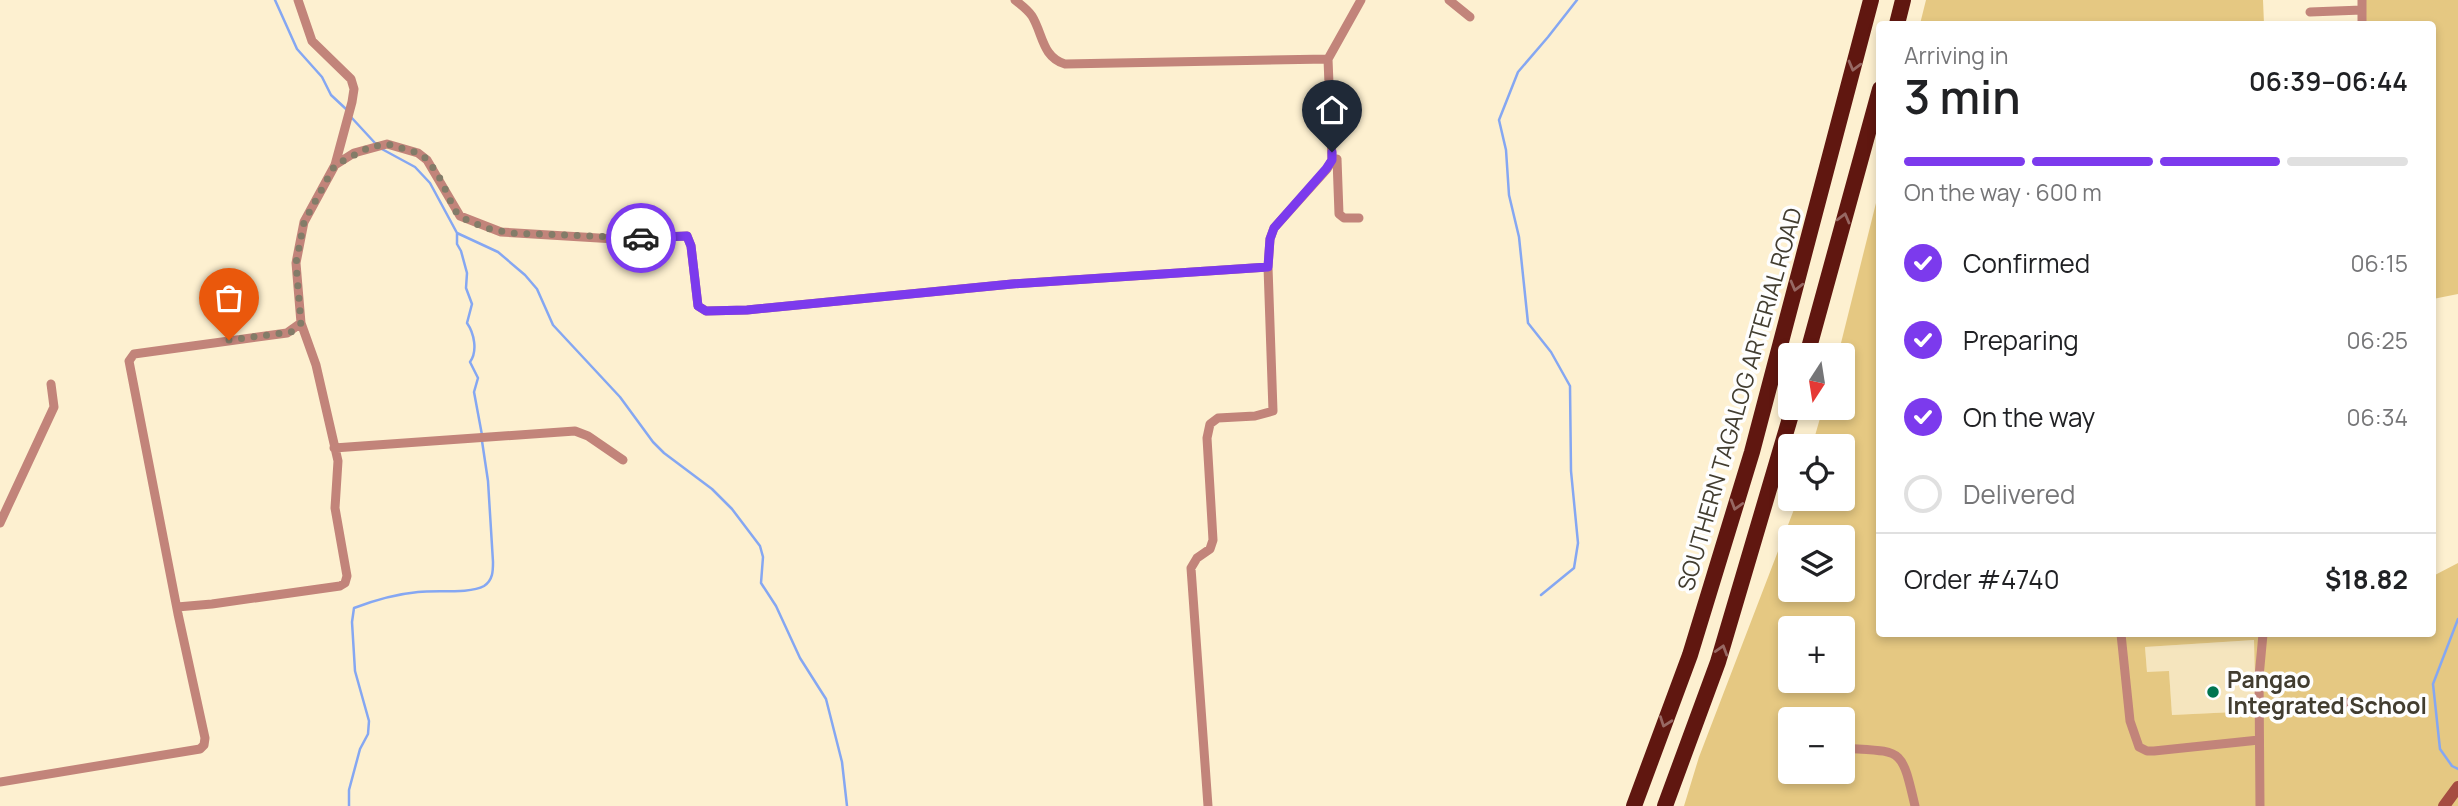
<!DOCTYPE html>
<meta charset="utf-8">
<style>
body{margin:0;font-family:Manrope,sans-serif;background:#f6f6f6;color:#202124;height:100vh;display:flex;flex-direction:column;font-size:26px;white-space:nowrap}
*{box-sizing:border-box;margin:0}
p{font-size:23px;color:#757577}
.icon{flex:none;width:38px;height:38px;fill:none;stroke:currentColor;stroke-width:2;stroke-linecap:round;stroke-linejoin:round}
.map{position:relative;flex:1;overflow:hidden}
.side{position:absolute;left:1876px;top:21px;width:560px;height:616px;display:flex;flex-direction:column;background:#fff;border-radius:7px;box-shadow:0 4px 10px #0003}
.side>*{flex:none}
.needle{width:46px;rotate:192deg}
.tools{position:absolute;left:1778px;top:343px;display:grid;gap:14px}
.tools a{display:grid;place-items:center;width:77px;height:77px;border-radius:7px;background:#fff;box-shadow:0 4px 10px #0003;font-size:35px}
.pin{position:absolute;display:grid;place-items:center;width:60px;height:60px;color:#fff;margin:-72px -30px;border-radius:50% 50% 50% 0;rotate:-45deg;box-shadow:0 0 7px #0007}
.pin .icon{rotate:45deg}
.courier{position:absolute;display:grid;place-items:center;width:70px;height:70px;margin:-35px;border:5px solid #7c3aed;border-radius:50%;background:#fff;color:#222;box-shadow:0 2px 9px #0007}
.head em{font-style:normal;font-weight:600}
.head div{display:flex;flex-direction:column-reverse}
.head{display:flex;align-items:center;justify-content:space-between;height:119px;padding:0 28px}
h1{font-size:46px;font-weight:600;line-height:52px}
.bar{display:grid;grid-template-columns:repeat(4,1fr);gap:10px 7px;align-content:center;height:84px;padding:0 28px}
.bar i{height:9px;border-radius:5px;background:#e0e0e0}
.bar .current{background:#7c3aed}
.bar p{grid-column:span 4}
.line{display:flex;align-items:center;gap:18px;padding:0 28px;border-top:2px solid #e0e0e0}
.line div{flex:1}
ol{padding:0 28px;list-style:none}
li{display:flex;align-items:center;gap:21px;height:77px}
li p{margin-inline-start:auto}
li .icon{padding:7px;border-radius:50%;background:#7c3aed;color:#fff;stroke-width:4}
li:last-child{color:#757577}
li i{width:38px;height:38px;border:4px solid #e0e0e0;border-radius:50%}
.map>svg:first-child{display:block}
.built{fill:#f5e5be}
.green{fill:#e5c882;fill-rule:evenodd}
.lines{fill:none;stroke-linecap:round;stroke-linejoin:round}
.stream{stroke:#85a7f2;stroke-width:2.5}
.street{stroke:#c2847a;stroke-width:9}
.secondary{stroke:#a54c41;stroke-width:12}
.highway{stroke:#601710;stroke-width:16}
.oneway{stroke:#976863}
.done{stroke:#837c68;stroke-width:7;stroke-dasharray:0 12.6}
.route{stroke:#7c3aed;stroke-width:9}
.poi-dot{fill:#00744f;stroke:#fefefe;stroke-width:2.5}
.labels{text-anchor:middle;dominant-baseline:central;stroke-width:7;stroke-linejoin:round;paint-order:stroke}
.street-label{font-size:23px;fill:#423d30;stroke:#fefefe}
.poi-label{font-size:23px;font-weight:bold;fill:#423d30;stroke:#fefefe;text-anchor:start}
</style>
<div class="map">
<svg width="2458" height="806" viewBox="0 0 2458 806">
<rect width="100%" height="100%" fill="#fdf0d0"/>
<path class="built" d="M2255,640L2256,711L2172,715L2169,672H2147L2145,647Z"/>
<path class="green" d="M1926,0H2263L2264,24H1920Z
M2358,0H2458V294L2433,299L2432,24H2358Z
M1879,191L1880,634H2432L2433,576L2458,563V806H1684L1699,757L1798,499H1843V446H1812L1823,408H1843V355H1838ZM1790,537H1843V590H1790ZM1790,628H1843V681H1790ZM2254,640L2256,711L2172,715L2169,671L2147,672L2145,647ZM1790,719H1843V772H1790Z"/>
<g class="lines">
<path class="stream" d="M275,0L297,49L322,77L331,95L346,109
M351,117L375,143
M380,148L415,167L430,183L457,233L498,252L525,275L537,289L553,325L620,397L653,442L664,453L712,489L732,509L760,546L763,557L761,583L776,606L800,658L826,699L842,762L847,806
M457,233V244L461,251L467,273L466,288L472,304L467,323C474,333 478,351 470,362L478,378L474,392L482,435
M1541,595L1574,568L1578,543L1571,471L1570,386L1551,352L1528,323L1519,237L1509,195L1506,150L1499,120L1518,72L1548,37L1577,0
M2458,619L2433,684L2440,749L2452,766L2458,769
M349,806V790L360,749L368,734L369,721L355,671L352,622L354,608C375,600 397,594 418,592C436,590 470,594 484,586C493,580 493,571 493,562L488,481L482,441"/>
<path class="street" d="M298,0L312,41L351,79L354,89L352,102L335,165
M1015,0C1021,5 1027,9 1032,16C1043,34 1042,57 1065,64L1328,59
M1449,0L1470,17
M2362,0V24
M2310,12L2362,10
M1332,160L1337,159L1339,214L1344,218H1359
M334,448L575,431L588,436L623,460
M0,523L54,407L51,384
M177,607L212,604L340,586L345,583L347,576L335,508L338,461L316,365L301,323L296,263L304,222L335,165L354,153L387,144L418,153L427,160L460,216L501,232L615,239L687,236L691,246L698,306L706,311L747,310L1012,284L1268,267
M2121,634L2130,721L2139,747L2147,751H2154L2259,740
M2258,711L2354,702
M1843,748C1903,752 1901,746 1915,806
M0,782L200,749L204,745L205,738L178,614L129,361L134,354L287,333L301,323
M1208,806L1191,568L1197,558L1210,549L1213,540L1207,438L1210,424L1218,418L1255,416L1273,411L1268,267L1270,239L1274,228L1327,169L1332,160L1328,59L1361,0
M2260,806L2259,677L2263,634"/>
<path class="secondary" d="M2444,806L2458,787"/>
<path class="highway" d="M1897,24L1903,0
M1807,355L1880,89
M1634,806L1690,655L1752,452L1871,0
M1665,806L1718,662L1793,408"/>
</g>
<defs><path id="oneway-chevron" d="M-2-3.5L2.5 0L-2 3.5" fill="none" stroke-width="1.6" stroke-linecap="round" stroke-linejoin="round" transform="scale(1.75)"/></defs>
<g class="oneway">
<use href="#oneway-chevron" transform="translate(1854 66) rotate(105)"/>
<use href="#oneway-chevron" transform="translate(1844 218) rotate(-75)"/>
<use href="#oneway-chevron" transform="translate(1796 286) rotate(105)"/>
<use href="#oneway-chevron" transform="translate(1736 505) rotate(107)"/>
<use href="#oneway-chevron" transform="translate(1722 650) rotate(-73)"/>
<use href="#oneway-chevron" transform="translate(1665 722) rotate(110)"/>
</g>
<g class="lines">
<path class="done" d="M229,340L291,332L301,323L296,263L304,222L335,165L370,147L387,144L418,153L428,160L441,180L455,211L465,219L486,228L510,233L641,238"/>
<path class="route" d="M641,238L687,236L691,246L698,306L706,311L747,310L1012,284L1268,267L1270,239L1274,228L1326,169L1332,160V152"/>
</g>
<circle class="poi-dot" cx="2213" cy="692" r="7"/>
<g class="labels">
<g class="street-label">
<text transform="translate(1739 399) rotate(-74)">SOUTHERN TAGALOG ARTERIAL ROAD</text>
</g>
<g class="poi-label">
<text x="2227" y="679">Pangao<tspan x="2227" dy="26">Integrated School</tspan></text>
</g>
</g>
</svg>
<div class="tools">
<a><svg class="needle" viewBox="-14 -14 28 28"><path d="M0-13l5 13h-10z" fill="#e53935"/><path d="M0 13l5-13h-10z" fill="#757577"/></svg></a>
<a><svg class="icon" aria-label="locate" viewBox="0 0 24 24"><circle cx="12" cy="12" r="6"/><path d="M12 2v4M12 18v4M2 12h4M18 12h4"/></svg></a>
<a><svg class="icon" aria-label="layers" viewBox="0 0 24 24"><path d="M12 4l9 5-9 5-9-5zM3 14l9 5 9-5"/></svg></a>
<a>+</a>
<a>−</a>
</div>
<div class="pin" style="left:229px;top:340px;background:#ea580c"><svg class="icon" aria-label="bag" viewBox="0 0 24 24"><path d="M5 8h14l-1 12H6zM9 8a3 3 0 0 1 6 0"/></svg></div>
<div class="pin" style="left:1332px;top:152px;background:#1f2937"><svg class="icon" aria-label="home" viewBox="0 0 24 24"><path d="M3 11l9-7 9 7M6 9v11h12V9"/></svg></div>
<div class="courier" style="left:641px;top:238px"><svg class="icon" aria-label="car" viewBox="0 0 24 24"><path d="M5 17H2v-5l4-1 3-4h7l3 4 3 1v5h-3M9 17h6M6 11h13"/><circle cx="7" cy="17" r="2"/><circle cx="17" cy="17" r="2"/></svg></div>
<section class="side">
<div class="head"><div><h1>3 min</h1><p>Arriving in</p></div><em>06:39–06:44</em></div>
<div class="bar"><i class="current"></i><i class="current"></i><i class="current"></i><i></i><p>On the way · 600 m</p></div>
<ol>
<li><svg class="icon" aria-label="check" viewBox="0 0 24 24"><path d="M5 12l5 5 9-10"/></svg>Confirmed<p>06:15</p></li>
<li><svg class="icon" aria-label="check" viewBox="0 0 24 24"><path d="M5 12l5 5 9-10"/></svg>Preparing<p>06:25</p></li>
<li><svg class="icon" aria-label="check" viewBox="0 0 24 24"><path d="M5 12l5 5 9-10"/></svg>On the way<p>06:34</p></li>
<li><i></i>Delivered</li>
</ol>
<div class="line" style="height:91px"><div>Order #4740</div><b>$18.82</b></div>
</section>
</div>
